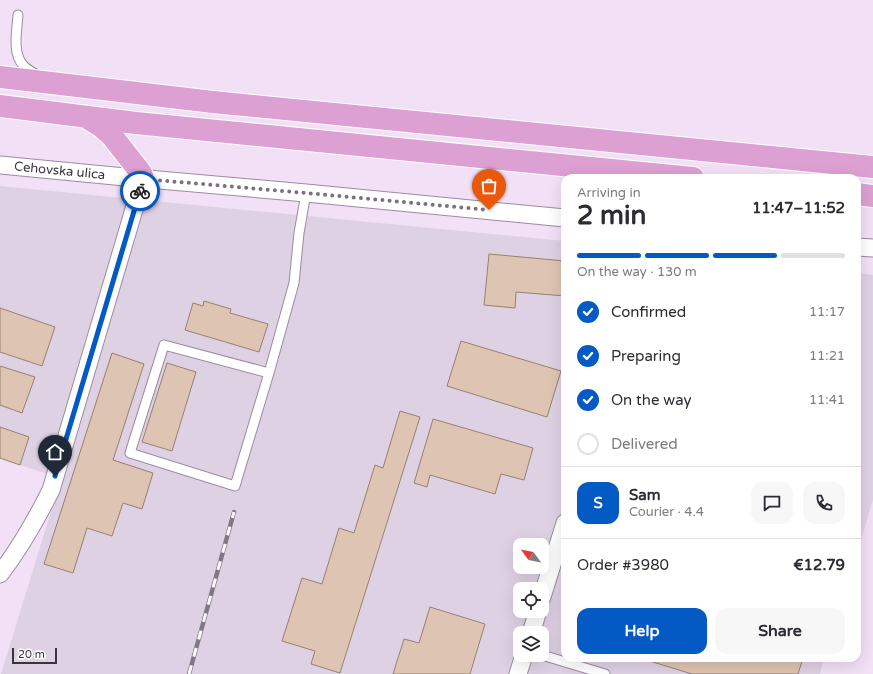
<!DOCTYPE html>
<meta charset="utf-8">
<style>
body{margin:0;font-family:"Varela Round",sans-serif;background:#f7f7f7;color:#2b2b33;height:100vh;display:flex;flex-direction:column;font-size:15px;white-space:nowrap}
*{box-sizing:border-box;margin:0}
p{font-size:13px;color:#7c7c81}
.icon{flex:none;width:22px;height:22px;fill:none;stroke:currentColor;stroke-width:2;stroke-linecap:round;stroke-linejoin:round}
.map{position:relative;flex:1;overflow:hidden}
.side{position:absolute;left:561px;top:174px;width:300px;height:488px;display:flex;flex-direction:column;background:#fff;border-radius:12px;box-shadow:0 4px 16px #0002}
.side>*{flex:none}
.needle{width:26px;rotate:302deg}
.fabs{position:absolute;left:513px;top:538px;display:grid;gap:8px}
.fabs a{display:grid;place-items:center;width:36px;height:36px;border-radius:8px;background:#fff;box-shadow:0 4px 16px #0002;font-size:20px}
.scale{position:absolute;left:12px;bottom:10px;width:45px;box-sizing:border-box;padding-left:4px;border:2px solid #3b343d;border-top:0;font-size:11px;line-height:14px;white-space:nowrap;color:#3b343d;-webkit-text-stroke:3px #fff;paint-order:stroke}
.pin{position:absolute;display:grid;place-items:center;width:34px;height:34px;color:#fff;margin:-41px -17px;border-radius:50% 50% 50% 0;rotate:-45deg;box-shadow:0 0 4px #0007}
.pin .icon{rotate:45deg}
.courier{position:absolute;display:grid;place-items:center;width:40px;height:40px;margin:-20px;border:3px solid #035ac4;border-radius:50%;background:#fff;color:#222;box-shadow:0 1px 5px #0007}
.overview em{font-style:normal;font-weight:700}
.overview div{display:flex;flex-direction:column-reverse}
.overview{display:flex;align-items:center;justify-content:space-between;height:68px;padding:0 16px}
h1{font-size:26px;font-weight:700;line-height:30px}
.bar{display:grid;grid-template-columns:repeat(4,1fr);gap:6px 4px;align-content:center;height:48px;padding:0 16px}
.bar i{height:5px;border-radius:3px;background:#e1e1e2}
.bar .on{background:#035ac4}
.bar p{grid-column:span 4}
.line{display:flex;align-items:center;gap:10px;padding:0 16px;border-top:1px solid #e1e1e2}
.line div{flex:1}
.round{display:grid;place-items:center;flex:none;width:42px;height:42px;border-radius:12px;background:#f7f7f7}
ol{padding:0 16px;list-style:none}
li{display:flex;align-items:center;gap:12px;height:44px}
li p{margin-inline-start:auto}
li .icon{padding:4px;border-radius:50%;background:#035ac4;color:#fff;stroke-width:4}
li:last-child{color:#7c7c81}
li i{width:22px;height:22px;border:2px solid #e1e1e2;border-radius:50%}
.action{display:flex;gap:8px;margin-top:auto;padding:8px 16px}
.action a{flex:1;height:46px;border-radius:12px;background:#035ac4;color:#fff;font-size:16px;font-weight:700;line-height:46px;text-align:center}
.action a+a{background:#f7f7f7;color:#2b2b33}
.map>svg:first-child{display:block}
.industrial{fill:#dfd1e4;fill-rule:evenodd}
.building{fill:#dec4b3;stroke:#97806f}
.lines{fill:none;stroke-linecap:round;stroke-linejoin:round}
.service-casing{stroke:#9c8ba1;stroke-width:11}
.minor-casing{stroke:#9c8ba1;stroke-width:19}
.primary-casing{stroke:#fff;stroke-width:24}
.service{stroke:#fff;stroke-width:9}
.minor{stroke:#fff;stroke-width:17}
.primary{stroke:#dda0d3;stroke-width:22}
.rail-casing{stroke:#827786;stroke-width:4.5}
.rail{stroke:#fff;stroke-width:3;stroke-dasharray:9;stroke-linecap:butt}
.done{stroke:#7b707e;stroke-width:4;stroke-dasharray:0 7.2}
.route{stroke:#035ac4;stroke-width:5}
.labels{text-anchor:middle;dominant-baseline:central;stroke-width:3.5;stroke-linejoin:round;paint-order:stroke}
.street-label{font-size:13px;fill:#3b343d;stroke:#fff}
</style>
<div class="map">
<svg width="873" height="674" viewBox="0 0 873 674">
<rect width="100%" height="100%" fill="#f2e0f7"/>
<path class="industrial" d="M0,186L565,241V658H824L820,674H1L61,479L0,458ZM520,545H542V567H520ZM520,589H542V611H520ZM520,633H542V655H520Z
M857,273L873,275V500L857,552Z"/>
<path class="building" d="M489,254L565,261V296L516,292L515,308L484,305Z
M204,301L231,309L230,313L268,324L259,352L185,330L193,303L203,306Z
M0,308L55,327L42,366L0,352Z
M461,341L561,371L547,417L447,386Z
M112,353L144,364L113,460L153,473L142,509L123,503L112,536L87,528L73,573L44,564Z
M167,363L196,372L172,451L142,442Z
M0,366L35,377L22,413L0,405Z
M400,411L420,417L340,673L311,664L315,651L282,641L302,578L322,584L339,528L354,533L375,465L383,468Z
M433,419L533,448L524,480L501,474L495,494L430,475L427,487L414,483Z
M0,427L29,437L20,465L0,458Z
M430,607L485,624L470,674H393L404,639L419,643Z
M640,658H803L798,674H692Z"/>
<g class="lines">
<g class="service-casing">
<path id="service" d="M18,15C17,30 12,53 23,65C27,70 34,73 39,76
M269,373L235,486L130,453L164,345L269,373L294,283L299,233L306,193
M542,655L605,674"/>
</g>
<g class="minor-casing">
<g id="minor">
<path id="s1" d="M0,165L125,177L306,193L565,218"/>
<path d="M857,247L873,248"/>
<path d="M0,574C20,548 36,520 51,490L143,179"/>
<path d="M542,597L565,523"/>
<path d="M531,633L538,611"/>
<path d="M518,674L524,655"/>
</g>
</g>
<g class="primary-casing">
<path id="primary" d="M0,77L213,102L873,167
M0,106L136,123L693,178
M89,119L102,127L112,136L141,173L143,179
M857,194L873,196"/>
</g>
<use href="#service" class="service"/>
<use href="#minor" class="minor"/>
<use href="#primary" class="primary"/>
<g class="rail-casing">
<path id="rail" d="M189,674L234,512"/>
</g>
<use href="#rail" class="rail"/>
</g>
<g class="lines">
<path class="done" d="M140,191L144,179L306,193L489,210"/>
<path class="route" d="M55,476L140,191"/>
</g>
<g class="labels">
<g class="street-label">
<text stroke="none"><textPath href="#s1" startOffset="60">Cehovska ulica</textPath></text>
</g>
</g>
</svg>
<div class="fabs">
<a><svg class="needle" viewBox="-14 -14 28 28"><path d="M0-13l5 13h-10z" fill="#e53935"/><path d="M0 13l5-13h-10z" fill="#7c7c81"/></svg></a>
<a><svg class="icon" aria-label="locate" viewBox="0 0 24 24"><circle cx="12" cy="12" r="6"/><path d="M12 2v4M12 18v4M2 12h4M18 12h4"/></svg></a>
<a><svg class="icon" aria-label="layers" viewBox="0 0 24 24"><path d="M12 4l9 5-9 5-9-5zM3 14l9 5 9-5"/></svg></a>
</div>
<div class="scale">20 m</div>
<div class="pin" style="left:489px;top:210px;background:#ea580c"><svg class="icon" aria-label="bag" viewBox="0 0 24 24"><path d="M5 8h14l-1 12H6zM9 8a3 3 0 0 1 6 0"/></svg></div>
<div class="pin" style="left:55px;top:476px;background:#1f2937"><svg class="icon" aria-label="home" viewBox="0 0 24 24"><path d="M3 11l9-7 9 7M6 9v11h12V9"/></svg></div>
<div class="courier" style="left:140px;top:191px"><svg class="icon" aria-label="bike" viewBox="0 0 24 24"><circle cx="6" cy="16" r="4"/><circle cx="18" cy="16" r="4"/><path d="M6 16l4-8h5l3 8M10 8l3 8H6M13 5h3"/></svg></div>
<section class="side">
<div class="overview"><div><h1>2 min</h1><p>Arriving in</p></div><em>11:47–11:52</em></div>
<div class="bar"><i class="on"></i><i class="on"></i><i class="on"></i><i></i><p>On the way · 130 m</p></div>
<ol>
<li><svg class="icon" aria-label="check" viewBox="0 0 24 24"><path d="M5 12l5 5 9-10"/></svg>Confirmed<p>11:17</p></li>
<li><svg class="icon" aria-label="check" viewBox="0 0 24 24"><path d="M5 12l5 5 9-10"/></svg>Preparing<p>11:21</p></li>
<li><svg class="icon" aria-label="check" viewBox="0 0 24 24"><path d="M5 12l5 5 9-10"/></svg>On the way<p>11:41</p></li>
<li><i></i>Delivered</li>
</ol>
<div class="line" style="height:72px"><b class="round" style="background:#035ac4;color:#fff">S</b><div><b>Sam</b><p>Courier · 4.4</p></div><a class="round"><svg class="icon" aria-label="chat" viewBox="0 0 24 24"><path d="M4 5h16v11H9l-5 4z"/></svg></a><a class="round"><svg class="icon" aria-label="phone" viewBox="0 0 24 24"><path d="M5 4h4l2 5-3 2q2 4 5 5l2-3 5 2v4C11 20 4 13 5 4z"/></svg></a></div>
<div class="line" style="height:52px"><div>Order #3980</div><b>€12.79</b></div>
<div class="action"><a>Help</a><a>Share</a></div>
</section>
</div>
